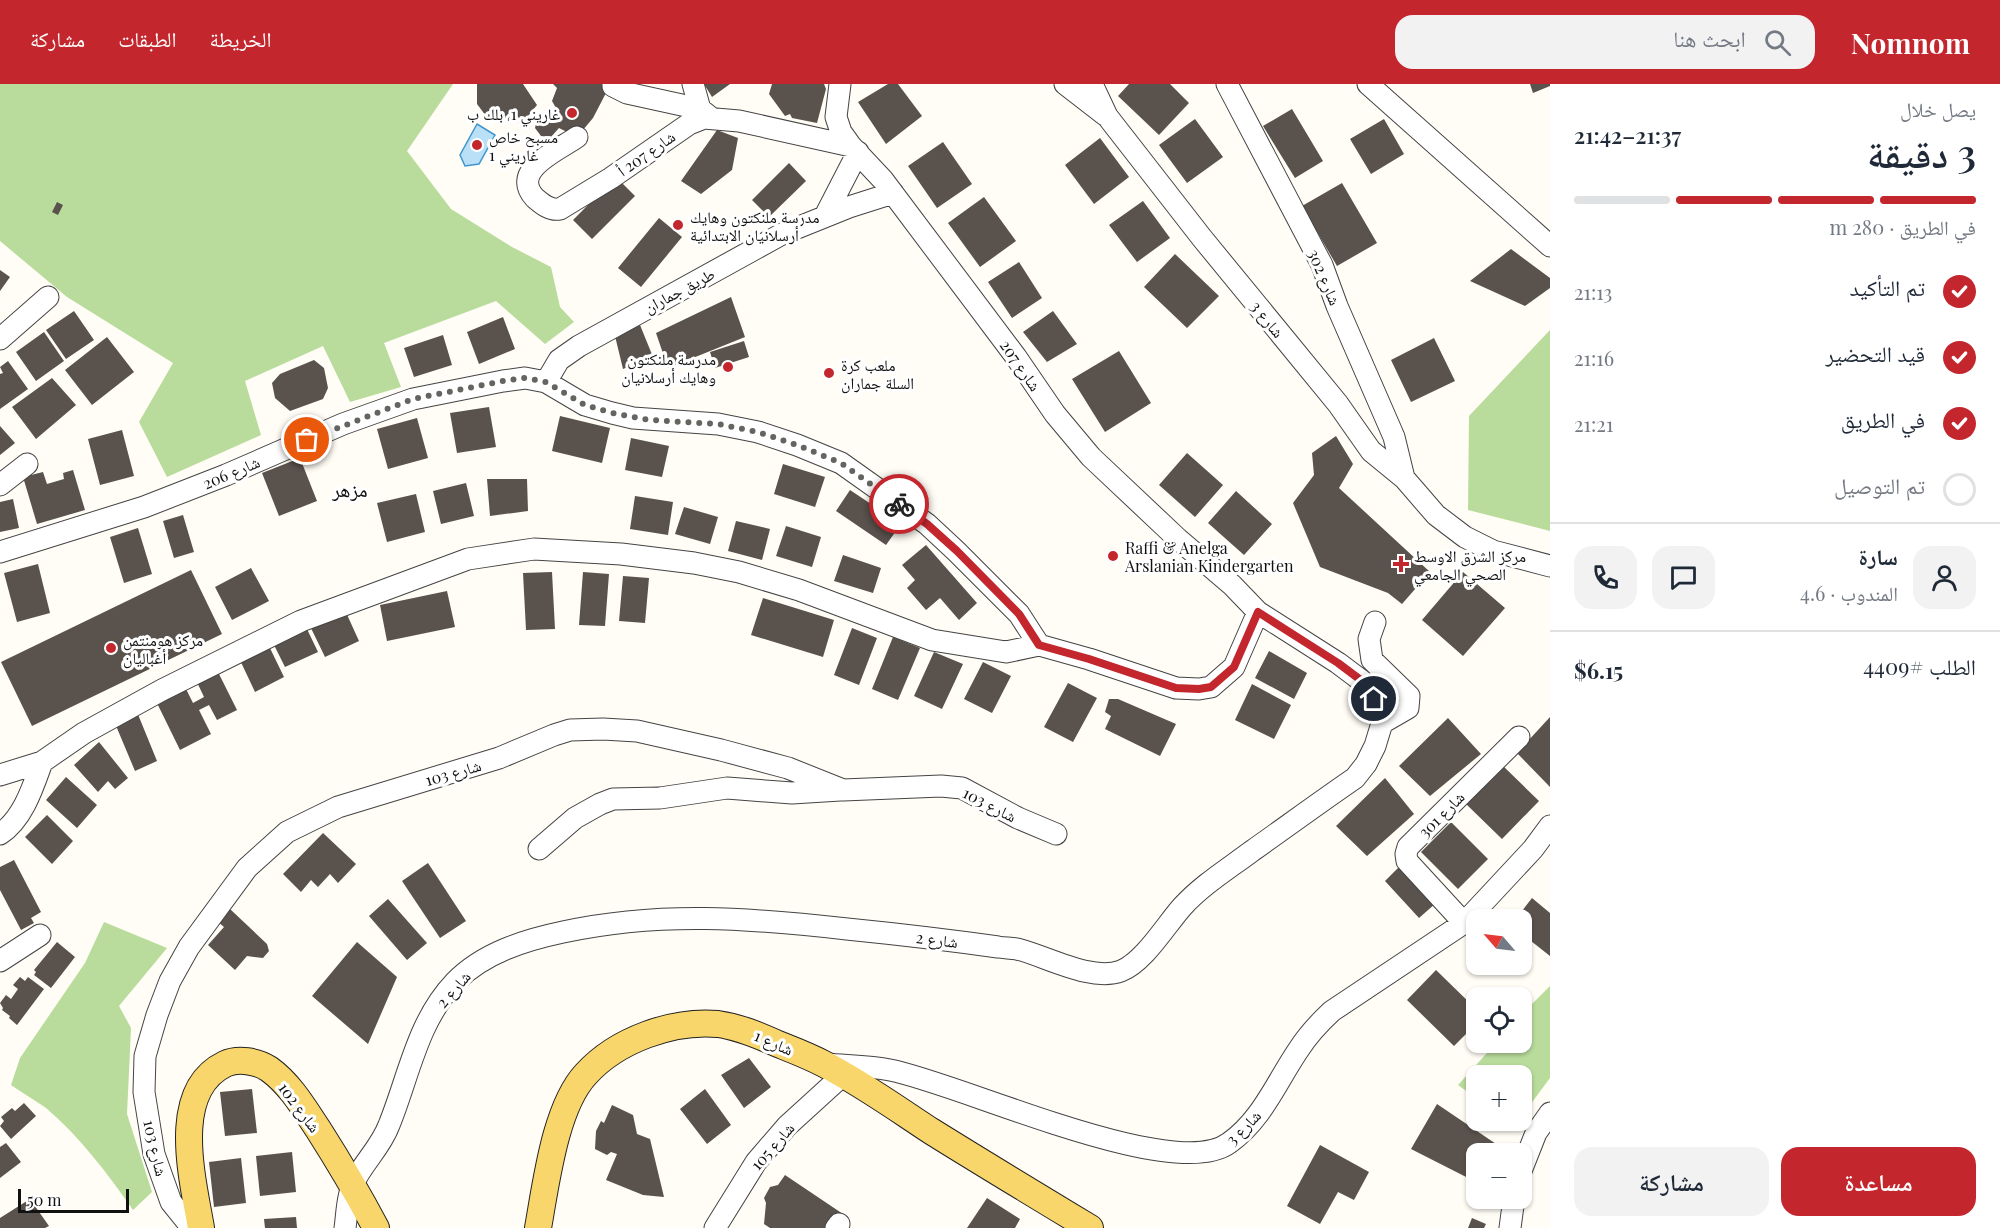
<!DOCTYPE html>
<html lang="ar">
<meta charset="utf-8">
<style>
body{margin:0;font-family:"Playfair Display","Noto Naskh Arabic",serif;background:#f2f2f3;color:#1f2937;direction:rtl;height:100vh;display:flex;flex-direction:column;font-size:22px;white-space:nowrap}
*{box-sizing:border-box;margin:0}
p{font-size:20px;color:#747a83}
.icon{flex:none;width:33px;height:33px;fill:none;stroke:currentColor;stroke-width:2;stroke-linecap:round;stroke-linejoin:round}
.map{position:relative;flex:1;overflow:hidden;direction:ltr}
.sheet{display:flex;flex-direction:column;background:#fff;width:450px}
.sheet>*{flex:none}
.needle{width:39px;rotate:298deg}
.fabs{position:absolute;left:1466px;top:825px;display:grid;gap:12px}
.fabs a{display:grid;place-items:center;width:66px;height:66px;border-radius:12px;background:#fff;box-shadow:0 2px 4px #0004;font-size:30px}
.scale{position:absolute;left:18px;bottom:15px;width:111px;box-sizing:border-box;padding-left:6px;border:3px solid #111;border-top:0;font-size:16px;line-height:21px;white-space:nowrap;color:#111;-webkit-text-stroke:4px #fff;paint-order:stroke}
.pin{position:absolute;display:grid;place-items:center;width:51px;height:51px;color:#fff;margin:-26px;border:3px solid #fff;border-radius:50%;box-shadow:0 2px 6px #0007}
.courier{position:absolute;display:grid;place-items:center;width:60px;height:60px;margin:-30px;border:4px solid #c4262e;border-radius:50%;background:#fff;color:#222;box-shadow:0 2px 8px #0007}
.headline em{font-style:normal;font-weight:600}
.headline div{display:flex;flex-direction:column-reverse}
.headline{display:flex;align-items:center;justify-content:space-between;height:102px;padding:0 24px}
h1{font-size:39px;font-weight:600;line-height:45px}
.bar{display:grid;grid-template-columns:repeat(4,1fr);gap:9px 6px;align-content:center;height:72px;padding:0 24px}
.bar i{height:8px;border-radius:4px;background:#e0e1e3}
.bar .selected{background:#c4262e}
.bar p{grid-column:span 4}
.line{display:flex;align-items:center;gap:15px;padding:0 24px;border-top:2px solid #e0e1e3}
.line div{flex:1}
.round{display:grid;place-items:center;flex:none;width:63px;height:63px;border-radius:18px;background:#f2f2f3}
ol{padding:0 24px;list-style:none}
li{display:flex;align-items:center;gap:18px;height:66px}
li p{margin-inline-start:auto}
li .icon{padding:6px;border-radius:50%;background:#c4262e;color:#fff;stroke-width:4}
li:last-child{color:#747a83}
li i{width:33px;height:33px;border:3px solid #e0e1e3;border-radius:50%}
.button{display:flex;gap:12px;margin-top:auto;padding:12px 24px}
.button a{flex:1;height:69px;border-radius:18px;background:#c4262e;color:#fff;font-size:24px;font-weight:600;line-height:69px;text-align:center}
.button a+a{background:#f2f2f3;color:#1f2937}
header{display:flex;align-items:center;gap:36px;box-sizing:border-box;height:84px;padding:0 30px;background:#c4262e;color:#fff}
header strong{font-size:28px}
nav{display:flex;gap:33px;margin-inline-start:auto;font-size:21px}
.search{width:420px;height:54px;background:#f2f2f3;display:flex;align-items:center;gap:15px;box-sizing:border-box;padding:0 21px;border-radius:18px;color:#747a83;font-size:22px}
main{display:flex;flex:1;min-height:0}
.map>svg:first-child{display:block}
.forest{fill:#b9dc9c}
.water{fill:#b9e0f7;stroke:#3f96cf;stroke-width:1.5}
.building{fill:#5a524d}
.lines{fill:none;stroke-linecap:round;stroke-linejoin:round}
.minor-casing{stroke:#444;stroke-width:23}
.major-casing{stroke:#222;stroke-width:28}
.minor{stroke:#fff;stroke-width:21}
.major{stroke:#f9d66b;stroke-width:26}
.done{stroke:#646461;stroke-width:6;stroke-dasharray:0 10.8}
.route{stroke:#c4262e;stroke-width:8}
.poi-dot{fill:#c4262e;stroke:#fff;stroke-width:2}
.labels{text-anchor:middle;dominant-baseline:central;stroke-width:6;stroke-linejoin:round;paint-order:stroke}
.poi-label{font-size:16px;fill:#111;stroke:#fff;text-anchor:start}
.street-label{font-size:16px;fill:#111;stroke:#fff}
.quarter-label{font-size:20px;fill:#111;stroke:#fff}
</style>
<header>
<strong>Nomnom</strong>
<div class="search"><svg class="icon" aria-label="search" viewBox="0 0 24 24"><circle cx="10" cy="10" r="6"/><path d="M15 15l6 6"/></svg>ابحث هنا</div>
<nav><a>الخريطة</a><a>الطبقات</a><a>مشاركة</a></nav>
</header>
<main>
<section class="sheet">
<div class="headline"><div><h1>3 دقيقة</h1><p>يصل خلال</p></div><em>21:37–21:42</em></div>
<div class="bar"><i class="selected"></i><i class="selected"></i><i class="selected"></i><i></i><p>في الطريق · 280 m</p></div>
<ol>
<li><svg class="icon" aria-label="check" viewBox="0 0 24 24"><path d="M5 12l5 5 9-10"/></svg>تم التأكيد<p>21:13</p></li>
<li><svg class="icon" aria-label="check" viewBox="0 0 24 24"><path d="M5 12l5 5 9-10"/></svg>قيد التحضير<p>21:16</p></li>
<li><svg class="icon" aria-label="check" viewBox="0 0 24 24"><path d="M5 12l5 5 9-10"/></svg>في الطريق<p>21:21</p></li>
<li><i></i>تم التوصيل</li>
</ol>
<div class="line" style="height:108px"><a class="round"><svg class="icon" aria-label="person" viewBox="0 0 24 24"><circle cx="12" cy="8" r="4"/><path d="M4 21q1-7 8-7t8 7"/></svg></a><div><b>سارة</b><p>المندوب · 4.6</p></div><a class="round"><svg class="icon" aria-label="chat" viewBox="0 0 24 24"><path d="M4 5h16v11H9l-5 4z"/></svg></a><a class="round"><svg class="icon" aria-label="phone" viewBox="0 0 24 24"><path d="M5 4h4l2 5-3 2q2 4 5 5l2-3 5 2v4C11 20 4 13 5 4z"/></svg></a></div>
<div class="line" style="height:78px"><div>الطلب #4409</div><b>$6.15</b></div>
<div class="button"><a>مساعدة</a><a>مشاركة</a></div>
</section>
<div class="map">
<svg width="1550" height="1144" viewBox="0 0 1550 1144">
<rect width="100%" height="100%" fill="#fffdf5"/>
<path class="forest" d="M0,0H453L407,67L451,125L512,163L551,183L560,223L574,238L545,260L496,217L384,259L401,303L350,318L323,262L245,297L261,351L167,393L139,338L173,279L67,213L0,157Z
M1550,246V447L1468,426L1469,332Z
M104,838L167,864L119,922L131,944L127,1030L152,1108L133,1126C108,1090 80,1053 46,1024C35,1016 22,1009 11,1001L20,974L85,879Z
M1550,902V994L1521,1033V992H1476V1014L1458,1001L1496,959L1521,958V931Z"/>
<path class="water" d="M477,40L495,51L479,80L465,82L460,71Z"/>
<path class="building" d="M477,0H523L537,21L524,37L514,39L498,29L486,32L477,20Z
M553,0H604L607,7L593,34L577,53L559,44L551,53L541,52L535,44L537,36L556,24L552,17L557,4Z
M704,0H730L712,13Z
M772,0H824L826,5L817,39L792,34L790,30L785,32L769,10Z
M888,0H898L922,32L886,60L858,18Z
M1129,0H1170L1189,19L1159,51L1118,12Z
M1530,0H1550V2L1533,9Z
M1292,25L1323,77L1295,94L1263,42Z
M1195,35L1223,73L1187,99L1159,61Z
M1384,35L1404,70L1371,90L1350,55Z
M717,46L738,54L732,86L701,110L681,97Z
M1100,54L1129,93L1094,120L1065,81Z
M943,58L972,100L937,124L908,82Z
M789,79L806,97L769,133L752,116Z
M616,93L635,112L592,155L573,136Z
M1342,99L1377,159L1337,182L1302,122Z
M984,113L1016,157L980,183L948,139Z
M1143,117L1170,154L1137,178L1109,141Z
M57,118L63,121L58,131L52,128Z
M659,134L682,153L641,203L618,184Z
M1511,165L1550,194V204L1525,222L1470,197Z
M1175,170L1219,212L1187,244L1144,203Z
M1019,178L1042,214L1012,234L988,198Z
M0,186L10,193L0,207Z
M731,213L745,253L668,284L656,249Z
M74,227L94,256L66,275L46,246Z
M1053,227L1077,260L1047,278L1023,248Z
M503,233L515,265L479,280L467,248Z
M640,241L653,273L623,285L615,252Z
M44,248L64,277L36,297L16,268Z
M443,251L452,281L414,293L404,264Z
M107,253L134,288L92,321L65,286Z
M1434,254L1455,297L1411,318L1391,276Z
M744,257L749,273L715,284L710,268Z
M1119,267L1151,319L1105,348L1072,295Z
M314,276L324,284L328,304L323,315L290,327L275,314L272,299L280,290Z
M8,277L28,305L0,325V290L3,289L0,283Z
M52,294L76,321L36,355L12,323Z
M489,323L496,363L457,369L450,329Z
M560,332L610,344L602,379L552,367Z
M417,334L428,374L388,385L377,345Z
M0,342L15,359L0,371Z
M122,346L134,392L100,401L88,355Z
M1336,352L1353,380L1339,404L1430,488L1402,520L1388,509L1320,483L1293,419L1314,391L1312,369Z
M631,354L669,362L662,393L625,386Z
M1187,369L1223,401L1195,433L1159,401Z
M300,374L317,417L279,432L262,389Z
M783,380L825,393L815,423L774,410Z
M73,386L85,426L37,440L23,393L43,388L47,400L64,395L63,389Z
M487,395H527L528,427L490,432Z
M466,399L474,432L441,440L433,407Z
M850,406L901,440L886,461L836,427Z
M1236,407L1272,440L1244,471L1208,439Z
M416,410L425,448L387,458L377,419Z
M635,412L673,418L668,451L630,445Z
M13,415L19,444L0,448V418Z
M684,423L718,433L710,460L675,450Z
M183,431L194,468L174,474L163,437Z
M736,437L770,445L762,476L728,467Z
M786,442L821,453L812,483L776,472Z
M138,444L152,490L124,499L110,453Z
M926,461L977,519L959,536L940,514L926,526L907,504L915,496L902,481Z
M843,471L881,484L873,509L834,497Z
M38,480L50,529L17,538L4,489Z
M251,484L269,517L232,536L215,503Z
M191,486L222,550L32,642L1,578Z
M552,488L555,545L526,546L523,489Z
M583,488L609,490L605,542L579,541Z
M1463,488L1505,524L1463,572L1422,536Z
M623,492L649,494L645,539L619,537Z
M447,507L455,543L387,557L380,521Z
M763,514L834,536L823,573L751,551Z
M344,524L359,557L325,573L309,540Z
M306,543L318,568L285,583L273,559Z
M852,544L877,554L859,601L834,591Z
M893,553L920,564L898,616L872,605Z
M268,560L284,593L255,608L239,574Z
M1269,567L1307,589L1294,615L1255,594Z
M934,568L963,580L942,625L914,612Z
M983,578L1011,592L992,629L964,615Z
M216,584L237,626L217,636L209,621L199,626L211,650L180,666L154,613L183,599L193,619L204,613L195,594Z
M1068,599L1097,614L1073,658L1044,643Z
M1252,600L1291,621L1274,655L1235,636Z
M1109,615H1118L1176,640L1160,672L1105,645L1111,632L1105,628Z
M137,628L157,677L135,687L114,637Z
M1550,633V703L1517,669Z
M1448,634L1481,670L1430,712L1399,682Z
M99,658L128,694L115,705L108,697L98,708L74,681Z
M1502,681L1539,717L1502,755L1465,719Z
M66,693L97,721L77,744L46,716Z
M1385,694L1414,730L1367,772L1336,742Z
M47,731L73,757L52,780L25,753Z
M1451,738L1488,775L1458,805L1421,768Z
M323,749L356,780L338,799L330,790L318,803L311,796L301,808L283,790Z
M14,776L41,828L31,834L34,839L21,846L0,806V783Z
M428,779L466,837L440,854L402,797Z
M1401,781L1436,819L1419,834L1385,797Z
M1532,814L1550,829V872L1521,849V836H1515Z
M388,815L427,859L407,876L369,832Z
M230,825L267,860L269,867L263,874L247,872L235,886L208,861L224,843L218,838Z
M57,858L75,873L51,904L34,891L36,888L34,886Z
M357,858L397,893L368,960L312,912Z
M1436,886L1476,925V940L1454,962L1407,916Z
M20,893L25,897L28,893L44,905L17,941L9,934L10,932L2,926L3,924L0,919L6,911L11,915L18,905L13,901Z
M749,974L771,1003L744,1024L721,991Z
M252,1005L257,1049L225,1052L220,1008Z
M705,1005L731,1041L707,1060L680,1025Z
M24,1019L36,1032L11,1055L0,1042L4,1037L1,1033L12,1024L15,1027Z
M1437,1020L1505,1066L1503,1070H1476V1098L1411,1065Z
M612,1021L633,1031L637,1050L650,1055L664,1113L643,1111L606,1096L617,1070L611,1068L607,1071L595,1065L596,1047L601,1037L604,1039Z
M6,1059L21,1078L0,1094V1063Z
M1320,1061L1369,1088L1354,1116L1338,1108L1320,1140L1287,1122Z
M292,1068L296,1108L260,1112L256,1072Z
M241,1074L246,1119L214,1123L209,1078Z
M785,1091L843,1130L833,1144H770L764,1140L766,1119L764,1114L770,1103L778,1101Z
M987,1114L1020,1135L1015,1144H967Z
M30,1115L49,1142L45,1144H0V1134Z
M296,1133L297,1144H265L264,1135Z
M1472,1134L1486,1140L1484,1144H1468Z"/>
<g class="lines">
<g class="minor-casing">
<path id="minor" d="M613,0V2L627,9L700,25L710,33
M693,0L700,25
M1065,0L1105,31
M1092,0L1107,32L1202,154L1338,320L1371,367L1404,394L1436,431L1465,453L1493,467L1550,482
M1227,0L1322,181L1337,222L1394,353L1404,394
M1368,0L1550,162
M577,53C559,66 509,86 535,114C542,120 550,127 560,125L611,94L689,40L704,34L739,37L851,62
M825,132L858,68
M0,255L48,213
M546,298L559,276L579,262L782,150L849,123L893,109
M0,401L27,380
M0,468L144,423L226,391L343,340L413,315L503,297L525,294L546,298L585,321L612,329L633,334L718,340L758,348L797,361L841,379L927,440L956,467L1019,530L1039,561L1089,575L1176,604L1199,605L1211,603L1234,583L1258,528
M1375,538L1369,555L1372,576L1409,612L1408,624L1382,639
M0,691L42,678L84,649L162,606L301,537L468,475L534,465L621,470L694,479L739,488L799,506L932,556L1006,568L1039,561
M0,750C23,735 33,703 42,678
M539,765L575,734L600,720L613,715L660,714L727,704L792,709L840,706
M1464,839L1407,777L1406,770L1408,763L1519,653
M0,877L40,851
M826,980C847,982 869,982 890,986C959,999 1174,1100 1229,1059C1262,1036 1277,997 1299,965C1308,951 1319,939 1332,927L1464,839L1533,765L1550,742
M1521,1087L1536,1049L1550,1029
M192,1144L171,1118L154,1070L144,1008L145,972L157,931L170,897L189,863L247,784L287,748L338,723L499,674L554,651L570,646L603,645L637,647L721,666L788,684L843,706L941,702L962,704L1018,734L1056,750
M345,1144C347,1131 347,1112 353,1100C362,1080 381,1063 389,1041C409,992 417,938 455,898C483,869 525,856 563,848C660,827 749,834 847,845C897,850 948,856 998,863C1004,864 1011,864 1017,865C1046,872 1091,898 1121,887C1144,878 1166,841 1182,823C1202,801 1228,785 1252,767C1286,743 1320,718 1355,694L1366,680L1375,662L1382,639L1374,615L1362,597L1338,579L1258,528L1232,501L1178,455L1091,373L1055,330L1016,273L883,96L851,62L841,48L836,33L840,0
M715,1144L756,1078L787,1042L843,991
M836,1144L839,1140
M1510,1144L1514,1114"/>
</g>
<g class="major-casing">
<path id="major" d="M201,1144C193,1096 169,1007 225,980C238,974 257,977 269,985C290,1000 304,1024 318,1045C339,1078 358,1110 376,1144
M538,1144C546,1100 555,1023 586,990C617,956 672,936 718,940C739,943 758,951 778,960C793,966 809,972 824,980C861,999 896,1024 931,1047C984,1080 1037,1112 1090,1144"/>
</g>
<use href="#minor" class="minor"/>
<use href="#major" class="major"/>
</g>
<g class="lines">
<path class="done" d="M307,356L413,315L503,297L525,294L546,298L585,321L612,329L650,336L718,340L758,348L797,361L841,379L899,420"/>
<path class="route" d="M899,420L927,440L957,467L1019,530L1039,561L1089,575L1176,604L1199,605L1211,603L1234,583L1258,528L1338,579L1362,597L1374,615"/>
</g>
<g class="poi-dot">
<circle cx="572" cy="29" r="6"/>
<circle cx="477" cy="61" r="6"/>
<circle cx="678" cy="141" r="6"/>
<circle cx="728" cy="283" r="6"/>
<circle cx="829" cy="289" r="6"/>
<circle cx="1113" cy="472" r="6"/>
<path d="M1398 471h6v6h6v6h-6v6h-6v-6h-6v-6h6z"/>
<circle cx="111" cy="564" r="6"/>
</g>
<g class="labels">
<g class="poi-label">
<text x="560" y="29" text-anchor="end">غاريني 1، بلك ب</text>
<text x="489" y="52">مسبح خاص<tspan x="489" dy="18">غاريني 1</tspan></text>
<text x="690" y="132">مدرسة ملنكتون وهايك<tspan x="690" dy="18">أرسلانيان الابتدائية</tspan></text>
<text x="716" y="274" text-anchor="end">مدرسة ملنكتون<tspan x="716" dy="18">وهايك أرسلانيان</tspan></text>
<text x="841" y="280">ملعب كرة<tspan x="841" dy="18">السلة جماران</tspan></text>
<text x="1125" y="463">Raffi &amp; Anelga<tspan x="1125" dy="18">Arslanian Kindergarten</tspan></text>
<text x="1414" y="471">مركز الشرق الاوسط<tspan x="1414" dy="18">الصحي الجامعي</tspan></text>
<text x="123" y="555">مركز هومنتمن<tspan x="123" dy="18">أغباليان</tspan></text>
</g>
<g class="street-label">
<text transform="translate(646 69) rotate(-35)">شارع 207 أ</text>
<text transform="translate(1325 193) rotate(67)">شارع 302</text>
<text transform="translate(679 206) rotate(-28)">طريق جماران</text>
<text transform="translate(1268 235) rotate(51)">شارع 3</text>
<text transform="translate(1021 281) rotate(55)">شارع 207</text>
<text transform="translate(231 388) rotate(-23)">شارع 206</text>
<text transform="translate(453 688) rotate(-16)">شارع 103</text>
<text transform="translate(990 720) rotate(27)">شارع 103</text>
<text transform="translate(1441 730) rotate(-45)">شارع 301</text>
<text transform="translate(937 855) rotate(7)">شارع 2</text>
<text transform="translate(453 905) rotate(-49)">شارع 2</text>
<text transform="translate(774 958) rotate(23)">شارع 1</text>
<text transform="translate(300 1023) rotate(53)">شارع 102</text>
<text transform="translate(1243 1043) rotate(-45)">شارع 3</text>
<text transform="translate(772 1062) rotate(-49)">شارع 105</text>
<text transform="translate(156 1064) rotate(77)">شارع 103</text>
</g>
<g class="quarter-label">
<text x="350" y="404">مزهر</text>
</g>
</g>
</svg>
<div class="fabs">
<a><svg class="needle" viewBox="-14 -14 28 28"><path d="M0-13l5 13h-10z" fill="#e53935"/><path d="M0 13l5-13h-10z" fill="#747a83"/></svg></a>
<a><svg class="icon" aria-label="locate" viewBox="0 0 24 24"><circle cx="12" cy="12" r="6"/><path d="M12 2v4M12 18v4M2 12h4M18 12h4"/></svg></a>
<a>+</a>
<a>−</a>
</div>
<div class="scale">50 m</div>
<div class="pin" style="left:307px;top:356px;background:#ea580c"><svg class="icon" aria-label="bag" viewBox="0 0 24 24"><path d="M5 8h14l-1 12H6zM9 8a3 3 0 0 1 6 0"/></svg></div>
<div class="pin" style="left:1374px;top:615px;background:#1f2937"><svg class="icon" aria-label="home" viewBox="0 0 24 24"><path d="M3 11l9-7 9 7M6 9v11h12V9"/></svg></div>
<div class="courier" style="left:899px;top:420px"><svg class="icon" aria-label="bike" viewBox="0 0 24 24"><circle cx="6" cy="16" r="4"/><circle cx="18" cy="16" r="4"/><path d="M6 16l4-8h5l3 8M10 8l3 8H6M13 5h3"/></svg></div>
</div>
</main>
